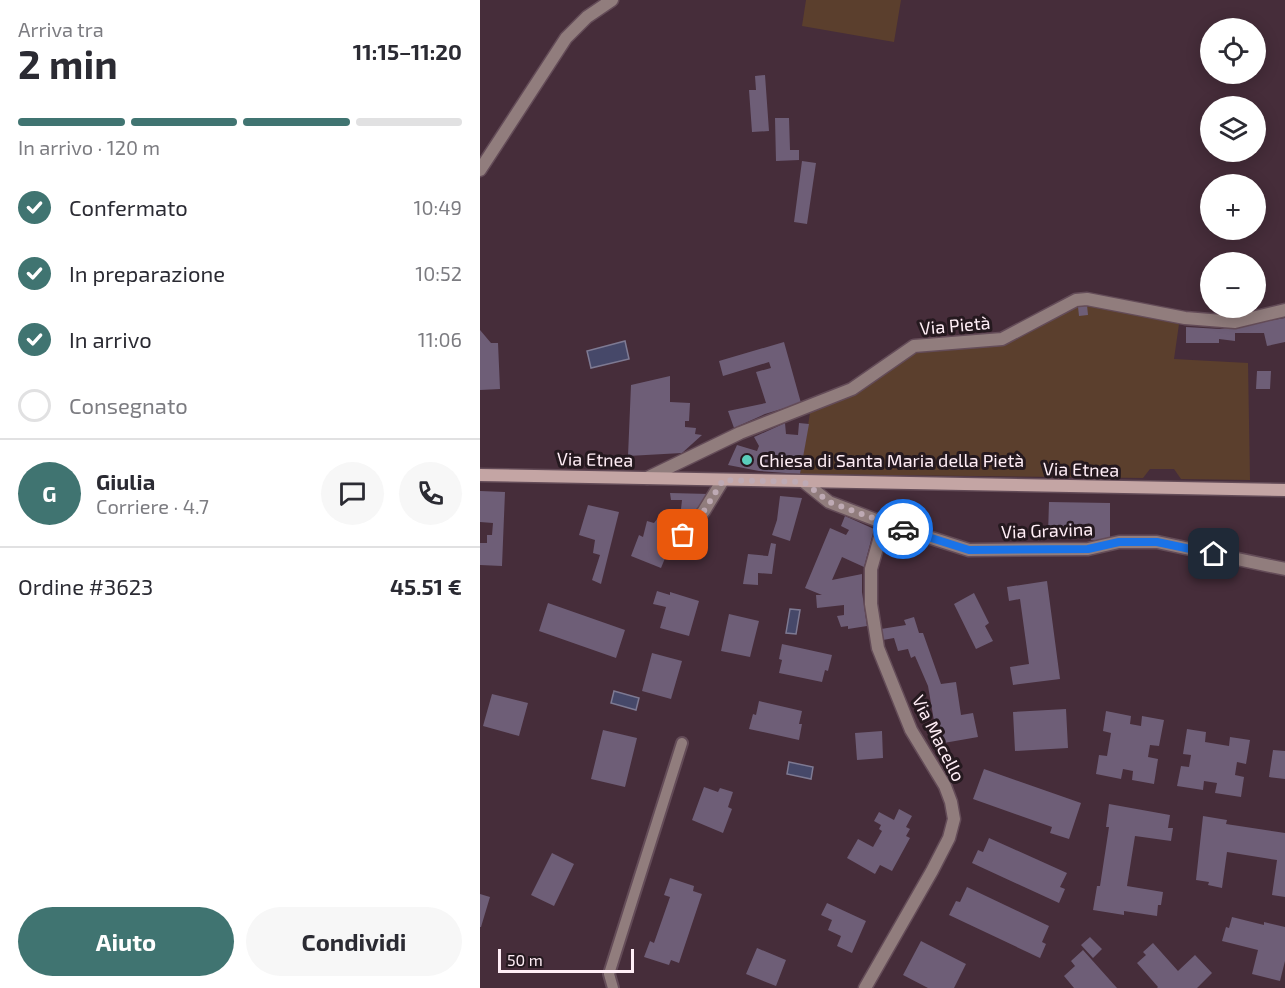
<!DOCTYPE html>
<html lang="it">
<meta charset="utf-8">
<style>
body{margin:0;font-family:"Exo 2",sans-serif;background:#f7f7f7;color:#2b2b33;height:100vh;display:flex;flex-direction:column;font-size:22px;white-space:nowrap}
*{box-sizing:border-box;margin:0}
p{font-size:20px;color:#7c7c81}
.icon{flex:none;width:33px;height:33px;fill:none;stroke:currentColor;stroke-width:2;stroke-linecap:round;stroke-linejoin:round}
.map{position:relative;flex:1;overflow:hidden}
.drawer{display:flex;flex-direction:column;background:#fff;width:480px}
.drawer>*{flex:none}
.controls{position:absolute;left:720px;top:18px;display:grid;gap:12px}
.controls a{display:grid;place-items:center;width:66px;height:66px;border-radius:50%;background:#fff;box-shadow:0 3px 15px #0003;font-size:30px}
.scale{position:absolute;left:18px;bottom:15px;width:136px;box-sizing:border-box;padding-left:6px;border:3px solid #ffeef6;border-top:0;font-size:16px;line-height:21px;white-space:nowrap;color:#ffeef6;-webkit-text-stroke:4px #25191f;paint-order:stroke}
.pin{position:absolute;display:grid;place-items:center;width:51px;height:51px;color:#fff;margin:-26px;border-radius:12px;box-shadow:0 3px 9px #0006}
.courier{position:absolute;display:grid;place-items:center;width:60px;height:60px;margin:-30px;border:4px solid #1a73e8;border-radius:50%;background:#fff;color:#222;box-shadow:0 2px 8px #0007}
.overview em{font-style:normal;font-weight:700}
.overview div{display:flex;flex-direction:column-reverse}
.overview{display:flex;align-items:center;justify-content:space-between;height:102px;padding:0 18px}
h1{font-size:39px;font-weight:700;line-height:45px}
.bar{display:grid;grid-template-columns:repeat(4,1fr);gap:9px 6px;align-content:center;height:72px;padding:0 18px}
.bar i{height:8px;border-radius:4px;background:#e1e1e2}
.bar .selected{background:#407471}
.bar p{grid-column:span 4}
.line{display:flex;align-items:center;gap:15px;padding:0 18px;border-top:2px solid #e1e1e2}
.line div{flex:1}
.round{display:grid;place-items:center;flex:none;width:63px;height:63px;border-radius:32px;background:#f7f7f7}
ol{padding:0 18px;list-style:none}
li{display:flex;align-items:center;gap:18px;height:66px}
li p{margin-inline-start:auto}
li .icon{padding:6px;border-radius:50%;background:#407471;color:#fff;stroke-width:4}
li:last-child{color:#7c7c81}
li i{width:33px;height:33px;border:3px solid #e1e1e2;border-radius:50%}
.button{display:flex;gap:12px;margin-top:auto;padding:12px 18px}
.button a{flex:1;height:69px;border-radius:36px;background:#407471;color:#fff;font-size:24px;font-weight:700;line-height:69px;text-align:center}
.button a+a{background:#f7f7f7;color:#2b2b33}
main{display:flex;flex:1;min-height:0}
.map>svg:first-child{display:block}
.green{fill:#5b3f2d}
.water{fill:#464869;stroke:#7e7a93;stroke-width:1.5}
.building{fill:#6e5e77}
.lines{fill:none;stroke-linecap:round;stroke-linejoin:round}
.service-casing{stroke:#644c58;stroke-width:14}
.minor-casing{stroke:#644c58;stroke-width:15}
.tertiary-casing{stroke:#644c58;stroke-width:15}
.secondary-casing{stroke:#644c58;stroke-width:15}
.service{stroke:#917d7d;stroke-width:10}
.minor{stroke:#917d7d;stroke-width:12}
.tertiary{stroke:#917d7d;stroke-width:12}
.secondary{stroke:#c4a5a4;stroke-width:12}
.done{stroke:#beaab4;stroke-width:6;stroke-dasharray:0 10.8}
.route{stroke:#1a73e8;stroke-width:8}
.poi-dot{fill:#5acebc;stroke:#25191f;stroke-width:2}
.labels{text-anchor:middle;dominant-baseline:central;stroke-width:6;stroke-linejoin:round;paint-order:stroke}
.street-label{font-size:18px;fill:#ffeef6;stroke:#25191f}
.poi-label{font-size:18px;fill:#ffeef6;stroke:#25191f;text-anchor:start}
</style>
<main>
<section class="drawer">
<div class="overview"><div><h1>2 min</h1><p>Arriva tra</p></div><em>11:15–11:20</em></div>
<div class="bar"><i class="selected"></i><i class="selected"></i><i class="selected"></i><i></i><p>In arrivo · 120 m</p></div>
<ol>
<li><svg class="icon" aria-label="check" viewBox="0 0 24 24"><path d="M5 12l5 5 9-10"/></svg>Confermato<p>10:49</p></li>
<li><svg class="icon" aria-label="check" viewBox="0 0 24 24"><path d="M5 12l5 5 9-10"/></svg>In preparazione<p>10:52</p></li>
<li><svg class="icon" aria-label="check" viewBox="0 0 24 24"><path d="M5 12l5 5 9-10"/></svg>In arrivo<p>11:06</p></li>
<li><i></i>Consegnato</li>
</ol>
<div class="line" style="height:108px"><b class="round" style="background:#407471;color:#fff">G</b><div><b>Giulia</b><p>Corriere · 4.7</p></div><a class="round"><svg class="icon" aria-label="chat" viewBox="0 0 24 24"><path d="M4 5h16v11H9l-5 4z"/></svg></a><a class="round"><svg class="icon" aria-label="phone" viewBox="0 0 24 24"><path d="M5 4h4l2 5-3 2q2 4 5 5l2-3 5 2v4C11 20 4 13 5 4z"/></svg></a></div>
<div class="line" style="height:78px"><div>Ordine #3623</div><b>45.51 €</b></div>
<div class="button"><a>Aiuto</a><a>Condividi</a></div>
</section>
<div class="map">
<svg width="805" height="988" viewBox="0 0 805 988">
<rect width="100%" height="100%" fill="#462d3a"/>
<path class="green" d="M326,0H421L414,42L322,26Z
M607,305L699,324L694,359L768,363L770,480L701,479L694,469H670L663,478L320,474L330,413L375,395L426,358L440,351L520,345L598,307Z"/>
<path class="water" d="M145,341L149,359L111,368L107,351Z
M310,609L320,610L316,634L306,633Z
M134,691L159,698L156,710L131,703Z
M309,762L333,767L331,779L307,774Z"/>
<path class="building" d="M285,75L289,131L272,132L269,90H276L275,76Z
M295,118H309L310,150H319V160L296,161Z
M322,161L336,163L327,224L314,222Z
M607,305L608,315L599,316L598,307Z
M805,318V342L787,346L784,333H755V341L739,339V343H706V327L740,329Z
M0,330L11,343H18L20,389L0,390Z
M304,342L321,403L285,414L254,428L248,411L286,403L276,372L291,368L289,362L243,376L239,361Z
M777,371H791L790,389H776Z
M190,376V402L210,403L209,421H205V427L216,428L215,434L222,435L202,453L148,456L151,385Z
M305,423L306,434L318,435L319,423L329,424L320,474L279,471L248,465L257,445L277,451L279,446L274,437Z
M0,491L25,492L22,566L0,565V543H7V535H12L13,523L0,522Z
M190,493L229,494L219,510L195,534L181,568L151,556L159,535L163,537L167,521L174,523L184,510L194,517L201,509L202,500H191Z
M300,496L322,498L310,541L292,535L297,520Z
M569,502L630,503V540H611V534H568Z
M108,505L139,512L121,584L112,580L120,555L113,553L115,540L99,535Z
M365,516L394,529L384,567L362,557L352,580L382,574V592L387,626L368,629V626L361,627L357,616L364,615V605L337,608L336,595H342L325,588L350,528L366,535L369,530L361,526Z
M291,543L296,544L292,574L278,573V585L263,584L268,554L288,556Z
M567,581L580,679L533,685L530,667L549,664L540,599L529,601L527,587Z
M177,591L190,595V592L219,601L209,636L180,628L186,607L173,604Z
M494,593L509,623L505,626L513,641L496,649L474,604Z
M68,603L145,630L136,658L59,631Z
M249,614L279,621L270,657L241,651Z
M434,617L439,633H443L461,684L476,682L481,715L493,713L498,737L458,744L448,686L435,656L431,658L428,649L418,651L414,638L403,640L401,629L426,625L424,620Z
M302,644L352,655L348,671L345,670L342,682L299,673L302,660L299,659Z
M172,653L202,661L191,699L162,691Z
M12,694L48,703L39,736L3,726Z
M279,701L322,711L319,724H322L319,740L269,729L273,714L276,715Z
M586,709L588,748L535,751L533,712Z
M626,711L651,716L650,724L661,726L662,716L684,720L679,746L670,745L668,757L678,759L674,784L652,780L653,771L643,769L641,779L616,774L619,755L627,756L631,733L623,731Z
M707,729L726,732L725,742L749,746L750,737L770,740L766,764L757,762L755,775L764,777L761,797L735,793L737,783L724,781L723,790L697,786L701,766L709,767L711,755L703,754Z
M123,730L157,738L145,787L111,779Z
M402,731L403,758L377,760L375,733Z
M793,750L805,751V779L789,777Z
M504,769L601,803L589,839L570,833L572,827L493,799Z
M224,787L238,792L240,788L253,792L248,807L252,809L243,833L212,820Z
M629,804L690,815L688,828H693L691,841L655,836L647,886L683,892L681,905H678L677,916L644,911V915L613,910L617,886H620L629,827H626Z
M419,809L432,816L426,827L430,829L426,836L430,838L412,871L400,865L395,874L367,858L378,839L393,847L402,831L399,829L401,825L394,821L399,812L414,820Z
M723,816L747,820L746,824L805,833V897L792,895L797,860L747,852L742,888L728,885L729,882L716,880Z
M509,838L587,873L580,887L585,889L579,903L492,863L498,850L503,852Z
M72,853L94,864L74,906L51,895Z
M190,878L214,886L213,891L222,894L199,963L191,960L189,965L164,957L170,941L174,943L190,897L184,895Z
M487,887L569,926L562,942L566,944L560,958L469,915L476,901L480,902Z
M0,894L10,897L1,927H0Z
M347,903L386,921L372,953L357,946L361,936L348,930L352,920L341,915Z
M752,917L784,925V922L805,927V961L800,981L772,974L778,950L742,941L746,927L749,928Z
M610,937L622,949L613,958L601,945Z
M441,941L486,964L474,988H448L423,975Z
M673,943L698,971L715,955L732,973L717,988H677L678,987L657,963L666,955L663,952Z
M277,948L306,960L296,986L266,974Z
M603,950L637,988H594L584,976L595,966L591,961Z"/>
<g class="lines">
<g class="service-casing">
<path id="service" d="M133,988L129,974L202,743"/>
</g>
<g class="minor-casing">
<path id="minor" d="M167,478L260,433L372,389L434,346L522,339L596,300L607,299L705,318L755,322L805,310
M324,482L349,502L404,523L489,550L608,549L639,542H677L805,569
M199,542L224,511L243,480
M385,988L452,871L469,838L474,819L471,802L465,786L431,730L398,648L391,604V569L404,523"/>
</g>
<g class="tertiary-casing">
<path id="tertiary" d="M0,170L86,38L107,17L132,0"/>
</g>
<g class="secondary-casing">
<path id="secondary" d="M0,475L805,490"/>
</g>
<use href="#service" class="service"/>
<use href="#minor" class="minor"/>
<use href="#tertiary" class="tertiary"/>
<use href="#secondary" class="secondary"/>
</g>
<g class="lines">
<path class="done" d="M203,535L224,511L243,480L324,482L349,502L423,529"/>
<path class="route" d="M423,529L489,550L608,549L639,542H677L734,554"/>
</g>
<circle class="poi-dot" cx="267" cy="460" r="6"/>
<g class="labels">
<g class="street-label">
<text transform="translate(475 325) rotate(-5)">Via Pietà</text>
<text transform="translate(115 459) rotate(1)">Via Etnea</text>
<text transform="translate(601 469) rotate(1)">Via Etnea</text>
<text transform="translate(567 530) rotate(-2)">Via Gravina</text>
<text transform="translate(459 738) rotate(63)">Via Macello</text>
</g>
<g class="poi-label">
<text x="279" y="460">Chiesa di Santa Maria della Pietà</text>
</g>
</g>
</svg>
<div class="controls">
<a><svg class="icon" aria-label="locate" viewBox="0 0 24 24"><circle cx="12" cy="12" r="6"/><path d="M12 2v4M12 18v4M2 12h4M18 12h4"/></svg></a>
<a><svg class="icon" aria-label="layers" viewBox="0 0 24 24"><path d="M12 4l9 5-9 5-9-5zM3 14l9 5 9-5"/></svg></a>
<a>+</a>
<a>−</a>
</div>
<div class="scale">50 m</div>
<div class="pin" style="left:203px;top:535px;background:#ea580c"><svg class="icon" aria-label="bag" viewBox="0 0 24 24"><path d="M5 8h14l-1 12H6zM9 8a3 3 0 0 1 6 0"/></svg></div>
<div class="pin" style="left:734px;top:554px;background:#1f2937"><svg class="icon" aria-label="home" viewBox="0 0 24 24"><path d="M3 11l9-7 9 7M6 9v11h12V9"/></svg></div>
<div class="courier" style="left:423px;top:529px"><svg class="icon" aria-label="car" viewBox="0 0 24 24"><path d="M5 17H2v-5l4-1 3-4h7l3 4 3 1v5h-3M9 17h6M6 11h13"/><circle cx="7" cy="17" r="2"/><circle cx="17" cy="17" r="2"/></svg></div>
</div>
</main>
